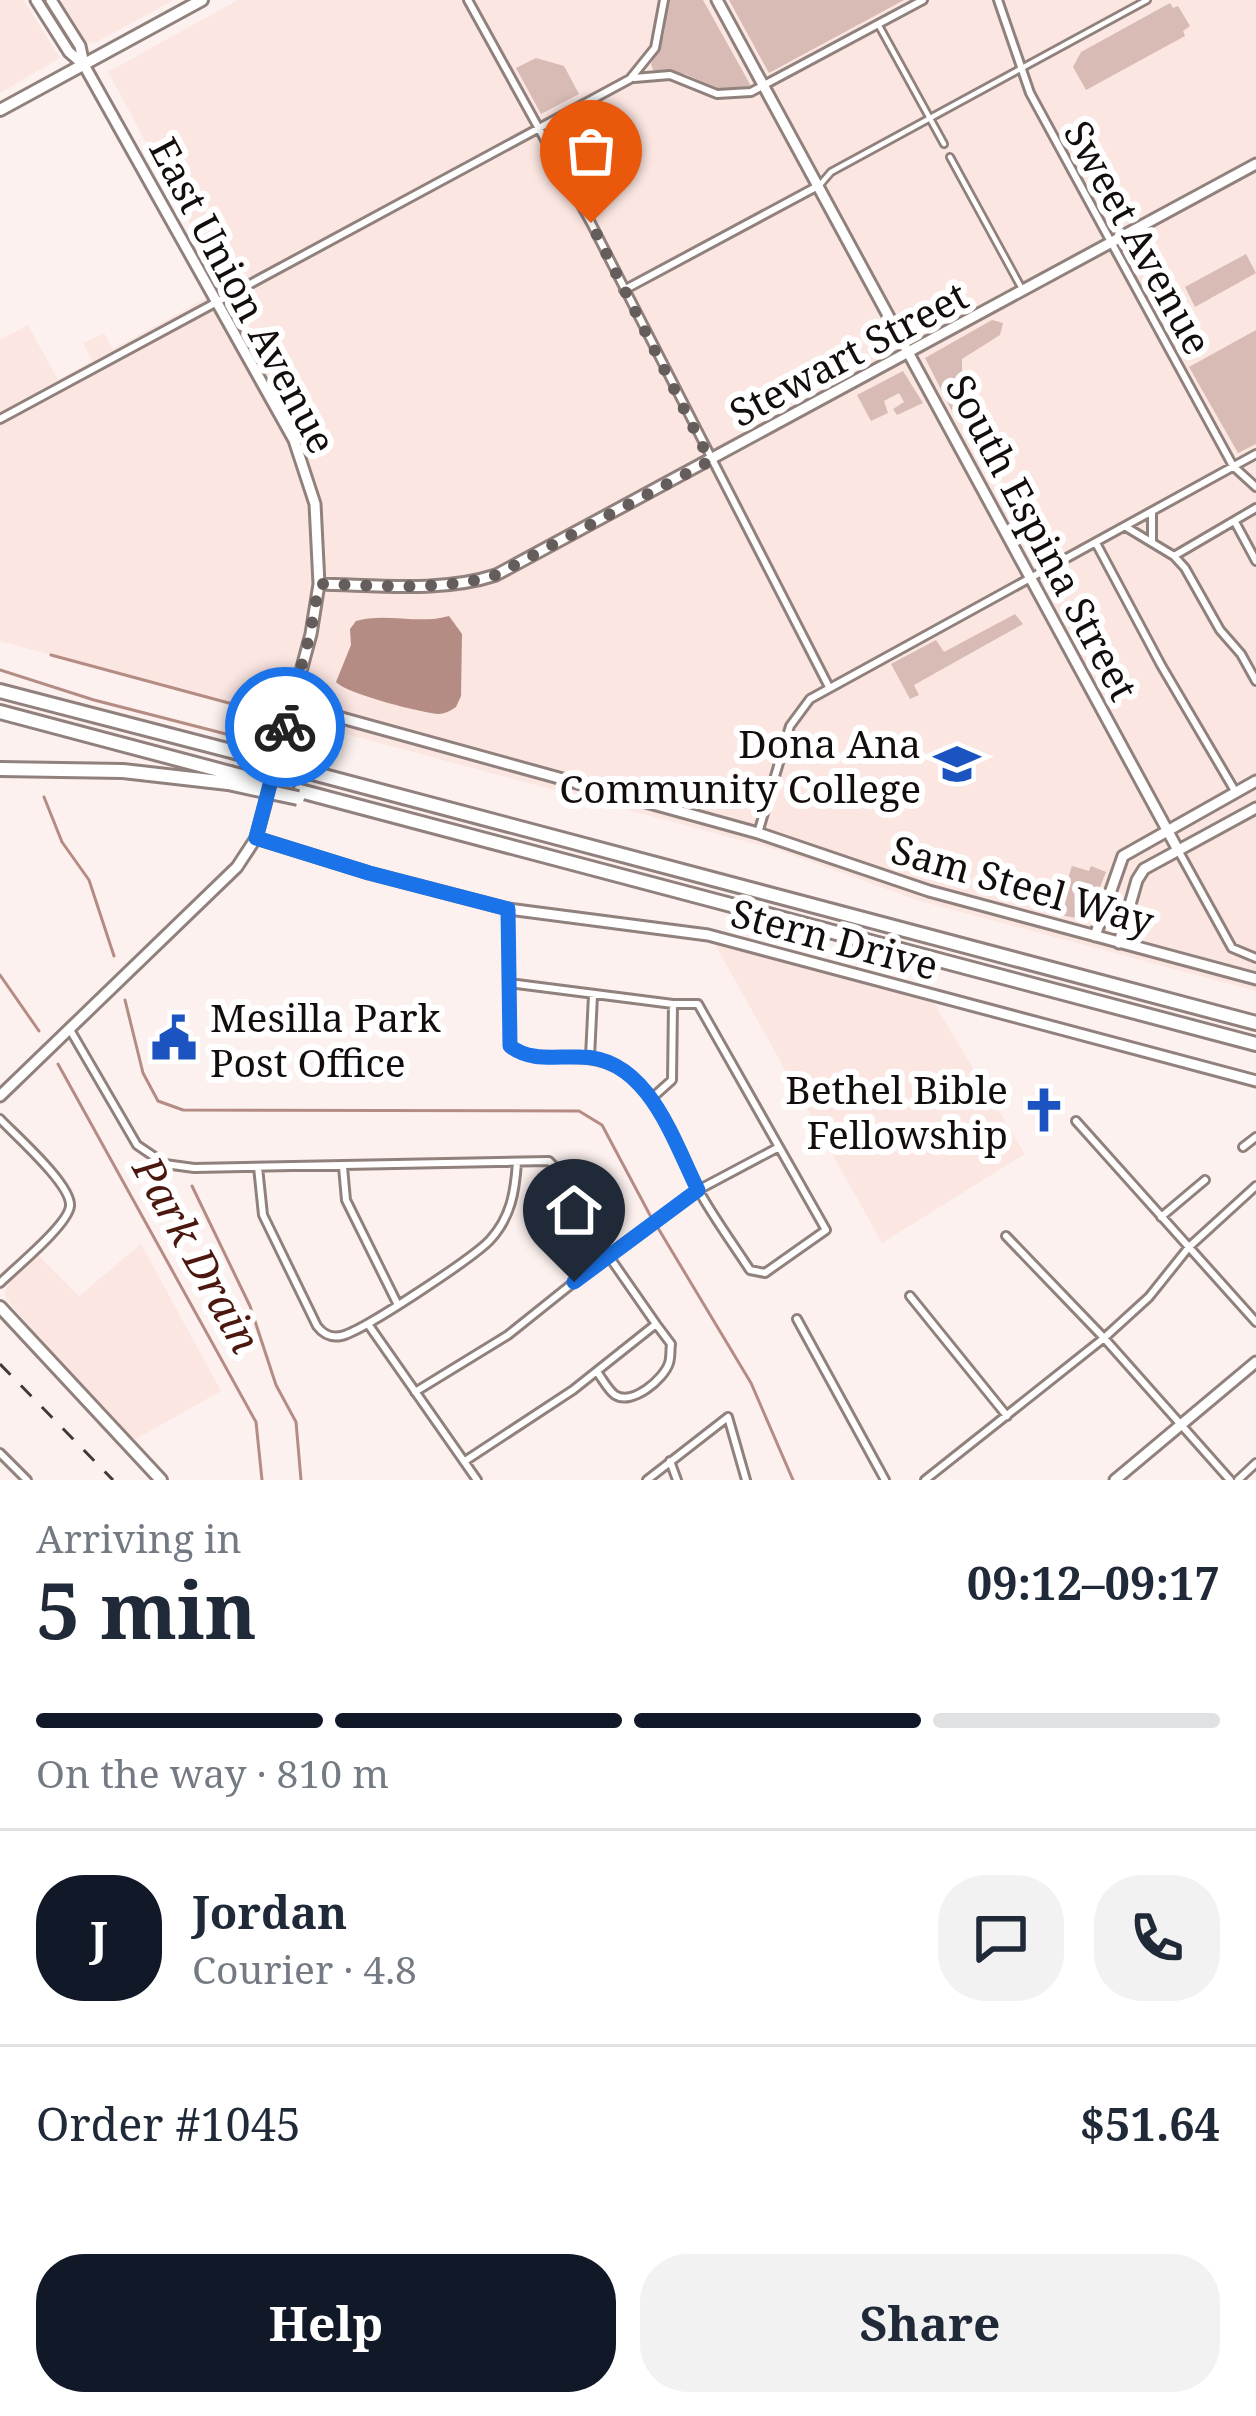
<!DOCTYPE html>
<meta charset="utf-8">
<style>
body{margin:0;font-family:"Noto Serif",serif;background:#f2f2f3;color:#1f2937;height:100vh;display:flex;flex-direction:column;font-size:45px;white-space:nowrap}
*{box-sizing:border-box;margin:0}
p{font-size:39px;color:#747a83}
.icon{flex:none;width:66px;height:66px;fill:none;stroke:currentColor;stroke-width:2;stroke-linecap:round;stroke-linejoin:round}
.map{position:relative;height:1480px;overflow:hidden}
.panel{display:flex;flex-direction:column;background:#fff;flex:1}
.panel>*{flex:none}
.pin{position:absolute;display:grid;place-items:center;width:102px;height:102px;color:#fff;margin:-123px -51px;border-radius:50% 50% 50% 0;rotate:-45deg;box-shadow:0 0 12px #0007}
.pin .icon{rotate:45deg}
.courier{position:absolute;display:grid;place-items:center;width:120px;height:120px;margin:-60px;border:9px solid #1a73e8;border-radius:50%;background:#fff;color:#222;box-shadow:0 3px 15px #0007}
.head em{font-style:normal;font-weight:700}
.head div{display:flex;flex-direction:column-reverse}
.head{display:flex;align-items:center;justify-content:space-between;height:204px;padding:0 36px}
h1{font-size:78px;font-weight:700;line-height:90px}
.bar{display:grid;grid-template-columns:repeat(4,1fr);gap:18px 12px;align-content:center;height:144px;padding:0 36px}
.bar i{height:15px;border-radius:9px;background:#e0e1e3}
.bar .current{background:#111827}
.bar p{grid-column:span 4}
.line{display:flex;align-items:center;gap:30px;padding:0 36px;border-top:3px solid #e0e1e3}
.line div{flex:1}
.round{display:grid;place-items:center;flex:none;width:126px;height:126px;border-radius:48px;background:#f2f2f3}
.cta{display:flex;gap:24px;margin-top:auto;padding:24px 36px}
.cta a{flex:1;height:138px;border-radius:48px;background:#111827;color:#fff;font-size:48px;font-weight:700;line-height:138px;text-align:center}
.cta a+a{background:#f2f2f3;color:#1f2937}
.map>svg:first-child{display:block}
.built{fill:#fbe6e1}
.green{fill:#d8bbb5}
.water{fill:#b48c83}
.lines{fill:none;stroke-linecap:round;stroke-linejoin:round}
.stream{stroke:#b48c83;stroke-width:3}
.pedestrian-casing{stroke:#91817d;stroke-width:10}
.minor-casing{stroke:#91817d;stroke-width:12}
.tertiary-casing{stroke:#91817d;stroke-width:15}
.secondary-casing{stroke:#91817d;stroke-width:15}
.primary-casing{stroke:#91817d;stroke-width:16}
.motorway-casing{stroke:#91817d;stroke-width:18}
.pedestrian{stroke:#fff;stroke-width:4.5}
.minor{stroke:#fff;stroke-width:6}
.tertiary{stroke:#fff;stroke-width:9}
.secondary{stroke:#fff;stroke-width:9}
.primary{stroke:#fff;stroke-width:10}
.motorway{stroke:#fff;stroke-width:12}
.rail{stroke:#403938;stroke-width:3;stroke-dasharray:15 15;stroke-linecap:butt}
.motorway-bridge-casing{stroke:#91817d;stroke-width:18;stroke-linecap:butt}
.motorway-bridge{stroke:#fff;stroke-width:12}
.done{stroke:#655d5b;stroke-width:12;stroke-dasharray:0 21.6}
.route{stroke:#1a73e8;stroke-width:15}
.labels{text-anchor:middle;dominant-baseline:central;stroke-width:12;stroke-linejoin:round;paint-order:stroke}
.street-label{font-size:39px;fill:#130d0c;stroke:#fff}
.poi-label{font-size:39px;fill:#130d0c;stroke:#fff;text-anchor:end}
.water-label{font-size:42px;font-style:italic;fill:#4b170e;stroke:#fff}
</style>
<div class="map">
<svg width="1256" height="1480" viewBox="0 0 1256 1480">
<rect width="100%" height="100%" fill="#fcf1ef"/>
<path class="built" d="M0,0H24L60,58L0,93Z
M65,0H174L95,43L85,42L60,2Z
M238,0H1256V991L920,901L781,851L0,641V340L28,325L58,380L92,361L83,343L104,333L113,349L225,288L108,72Z
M713,941L932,1000L1025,1154L882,1243Z
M141,1244L221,1391L134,1440L63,1365L6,1299L5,1292L9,1281L37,1254L79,1296Z"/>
<path class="green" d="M667,0H703L751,86L722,90L685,74L653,70L651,64L664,35Z
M729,0H904L769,73Z
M1170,3L1173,8L1178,6L1190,26L1183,31L1185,36L1086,90L1073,67L1081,52Z
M536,58L564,66L579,94L541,114L516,68Z
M1246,254L1256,273L1195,307L1185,287Z
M992,320L1003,323L1000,335L962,359V391L969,405L968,411L955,417L925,358Z
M1256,330V444L1238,453L1189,367Z
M903,371L923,403L897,415L893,409L904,402L899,393L884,401L888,413L871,421L857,395Z
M1015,614L1023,624L914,685L919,695L910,699L891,664L936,640L944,652Z
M1072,866L1089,871L1091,866L1106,872L1087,920L1049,913L1056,889L1064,891Z"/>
<path class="water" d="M449,616L462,634L461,696L456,707C450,711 445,714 438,714C419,712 347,694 336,682L351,645L350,629L356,621C385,612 419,625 449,616Z"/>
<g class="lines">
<path class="stream" d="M51,655L251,709
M0,670L94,700L226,734
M44,797L62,842L89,880L114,956
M0,975L39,1031
M125,1000L143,1073L158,1101L183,1110L579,1111L602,1125L651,1217
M58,1064L256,1422L262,1480
M192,1186L250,1306L276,1385L296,1422L301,1480
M658,1228L751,1383L793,1480"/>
<g class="pedestrian-casing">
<path id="pedestrian" d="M878,24L944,144
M950,157L1021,287
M819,186L831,172L1147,0"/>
</g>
<g class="minor-casing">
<path id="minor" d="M468,0L591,223L829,687
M998,0L1030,93L1233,466L1256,487
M634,78L670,75L717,94L751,92L923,0
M624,290L816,187
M0,419L630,79L655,48L664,0
M1235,522L1256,561
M1126,527L1174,556L1185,568L1220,630L1241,654L1256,681
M1152,540V513
M1096,543L1161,665L1235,791
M1174,556L1256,508
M758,833L790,726L810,699L1256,454
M1178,850L1232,948L1256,958
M508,909L510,1046C539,1068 579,1048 617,1068C663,1092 675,1149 699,1191C714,1218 733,1244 750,1270L765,1273L826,1230L698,1004H673L509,983
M69,1028L137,1145L165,1164L194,1168L549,1161L570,1182L608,1255L656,1324L573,1390L465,1461
M590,1057L593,995
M652,1098L672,1080L673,1004
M0,1119C15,1135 72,1185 70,1206C68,1225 15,1268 0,1283
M1076,1121L1256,1322
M1243,1147L1256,1137
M258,1167L263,1215L317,1326C323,1334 330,1338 341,1336C362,1332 474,1257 490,1240C511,1217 515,1192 517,1162
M343,1167L346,1200L397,1303
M1161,1217L1205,1180
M1006,1236L1104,1338L1230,1480
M910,1296L1007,1416
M797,1319L885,1480
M368,1324L477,1480
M597,1372C602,1378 608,1390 615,1395C632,1406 664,1379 669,1363C671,1357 670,1350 671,1344L656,1324
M415,1392L508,1335L608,1255L698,1190L779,1147
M0,1453L27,1480
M670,1461L677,1480
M647,1480L728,1417L746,1480
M925,1480L1104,1338L1149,1297L1189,1247L1256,1186
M1238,1480L1256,1463"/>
</g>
<g class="tertiary-casing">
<path id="tertiary" d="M717,0L1178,850
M319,584C376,585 441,593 496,575L1256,164
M291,704L758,833L929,891L1256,979
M256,838L369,873L508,909L708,935L1256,1081
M1095,936L1123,856L1256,781
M1119,943L1137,880L1144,869L1256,808
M0,1096L237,867L256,838L311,634L319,584L315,504L294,440L84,65
M1115,1480L1256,1362"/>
</g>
<g class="secondary-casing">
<path id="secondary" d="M36,0L69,52L84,65
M51,0L80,46L84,65"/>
</g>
<g class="primary-casing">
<path id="primary" d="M0,110L202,0
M0,1307L161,1480"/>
</g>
<g class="motorway-casing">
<path id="motorway" d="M0,691L235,752
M0,712L230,773
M0,769L123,771L228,783
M305,771L1256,1023
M300,791L1256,1044"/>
</g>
<use href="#pedestrian" class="pedestrian"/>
<use href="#minor" class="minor"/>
<use href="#tertiary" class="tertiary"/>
<use href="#secondary" class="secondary"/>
<use href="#primary" class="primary"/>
<use href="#motorway" class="motorway"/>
<path class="rail" d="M0,1364L113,1480"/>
<g class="motorway-bridge-casing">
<path id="motorway-bridge" d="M235,752L305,771
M230,773L264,782
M228,783L298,798"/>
</g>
<use href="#motorway-bridge" class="motorway-bridge"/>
</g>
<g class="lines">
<path class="done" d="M285,727L310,634L319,584C377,585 440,592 496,575L710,461L591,223"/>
<path class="route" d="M285,727L256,838L369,873L508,909L510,1046C530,1062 556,1056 581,1057C648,1057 674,1142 698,1190L574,1282"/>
</g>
<defs>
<g id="university-bare" transform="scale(3.6)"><path d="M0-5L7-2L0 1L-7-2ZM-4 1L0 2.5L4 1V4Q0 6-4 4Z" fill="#1b54c0" stroke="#fff" stroke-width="2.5" paint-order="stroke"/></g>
<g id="civic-bare" transform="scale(3.6)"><path d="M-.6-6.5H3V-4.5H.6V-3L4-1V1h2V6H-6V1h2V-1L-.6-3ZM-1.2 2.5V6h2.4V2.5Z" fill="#1b54c0" stroke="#fff" stroke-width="2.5" paint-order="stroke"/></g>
<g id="church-bare" transform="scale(3.6)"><path d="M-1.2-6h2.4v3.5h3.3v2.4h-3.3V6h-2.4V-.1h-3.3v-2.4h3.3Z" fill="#1b54c0" stroke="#fff" stroke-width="2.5" paint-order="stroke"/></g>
</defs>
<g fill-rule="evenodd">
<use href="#university-bare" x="957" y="764"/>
<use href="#civic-bare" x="174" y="1038"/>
<use href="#church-bare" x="1044" y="1110"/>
</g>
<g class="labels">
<g class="street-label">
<text transform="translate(1139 237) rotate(61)">Sweet Avenue</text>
<text transform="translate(244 295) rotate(62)">East Union Avenue</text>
<text transform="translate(848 353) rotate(-28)">Stewart Street</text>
<text transform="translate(1043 537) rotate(62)">South Espina Street</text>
<text transform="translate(1023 884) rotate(16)">Sam Steel Way</text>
<text transform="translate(835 938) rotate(15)">Stern Drive</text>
</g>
<g class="poi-label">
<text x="921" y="742">Dona Ana<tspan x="921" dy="45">Community College</tspan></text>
<text x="210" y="1016" text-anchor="start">Mesilla Park<tspan x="210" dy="45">Post Office</tspan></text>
<text x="1008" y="1088">Bethel Bible<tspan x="1008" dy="45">Fellowship</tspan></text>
</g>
<g class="water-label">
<text transform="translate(198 1254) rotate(61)">Park Drain</text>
</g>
</g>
</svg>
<div class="pin" style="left:591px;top:223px;background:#ea580c"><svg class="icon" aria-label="bag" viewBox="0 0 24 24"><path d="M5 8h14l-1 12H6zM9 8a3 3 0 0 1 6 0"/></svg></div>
<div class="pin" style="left:574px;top:1282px;background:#1f2937"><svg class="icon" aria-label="home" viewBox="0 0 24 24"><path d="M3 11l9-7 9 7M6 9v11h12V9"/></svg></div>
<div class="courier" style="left:285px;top:727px"><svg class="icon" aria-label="bike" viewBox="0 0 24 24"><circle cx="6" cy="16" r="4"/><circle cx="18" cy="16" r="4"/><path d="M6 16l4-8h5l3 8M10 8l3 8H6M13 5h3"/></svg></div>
</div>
<section class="panel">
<div class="head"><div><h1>5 min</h1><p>Arriving in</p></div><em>09:12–09:17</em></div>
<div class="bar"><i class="current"></i><i class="current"></i><i class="current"></i><i></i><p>On the way · 810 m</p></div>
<div class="line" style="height:216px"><b class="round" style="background:#111827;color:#fff">J</b><div><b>Jordan</b><p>Courier · 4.8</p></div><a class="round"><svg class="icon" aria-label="chat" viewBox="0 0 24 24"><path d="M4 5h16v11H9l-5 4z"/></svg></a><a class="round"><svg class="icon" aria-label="phone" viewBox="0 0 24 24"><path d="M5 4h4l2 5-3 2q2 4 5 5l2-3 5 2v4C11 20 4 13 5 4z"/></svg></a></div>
<div class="line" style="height:156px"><div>Order #1045</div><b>$51.64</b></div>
<div class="cta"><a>Help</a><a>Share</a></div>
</section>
